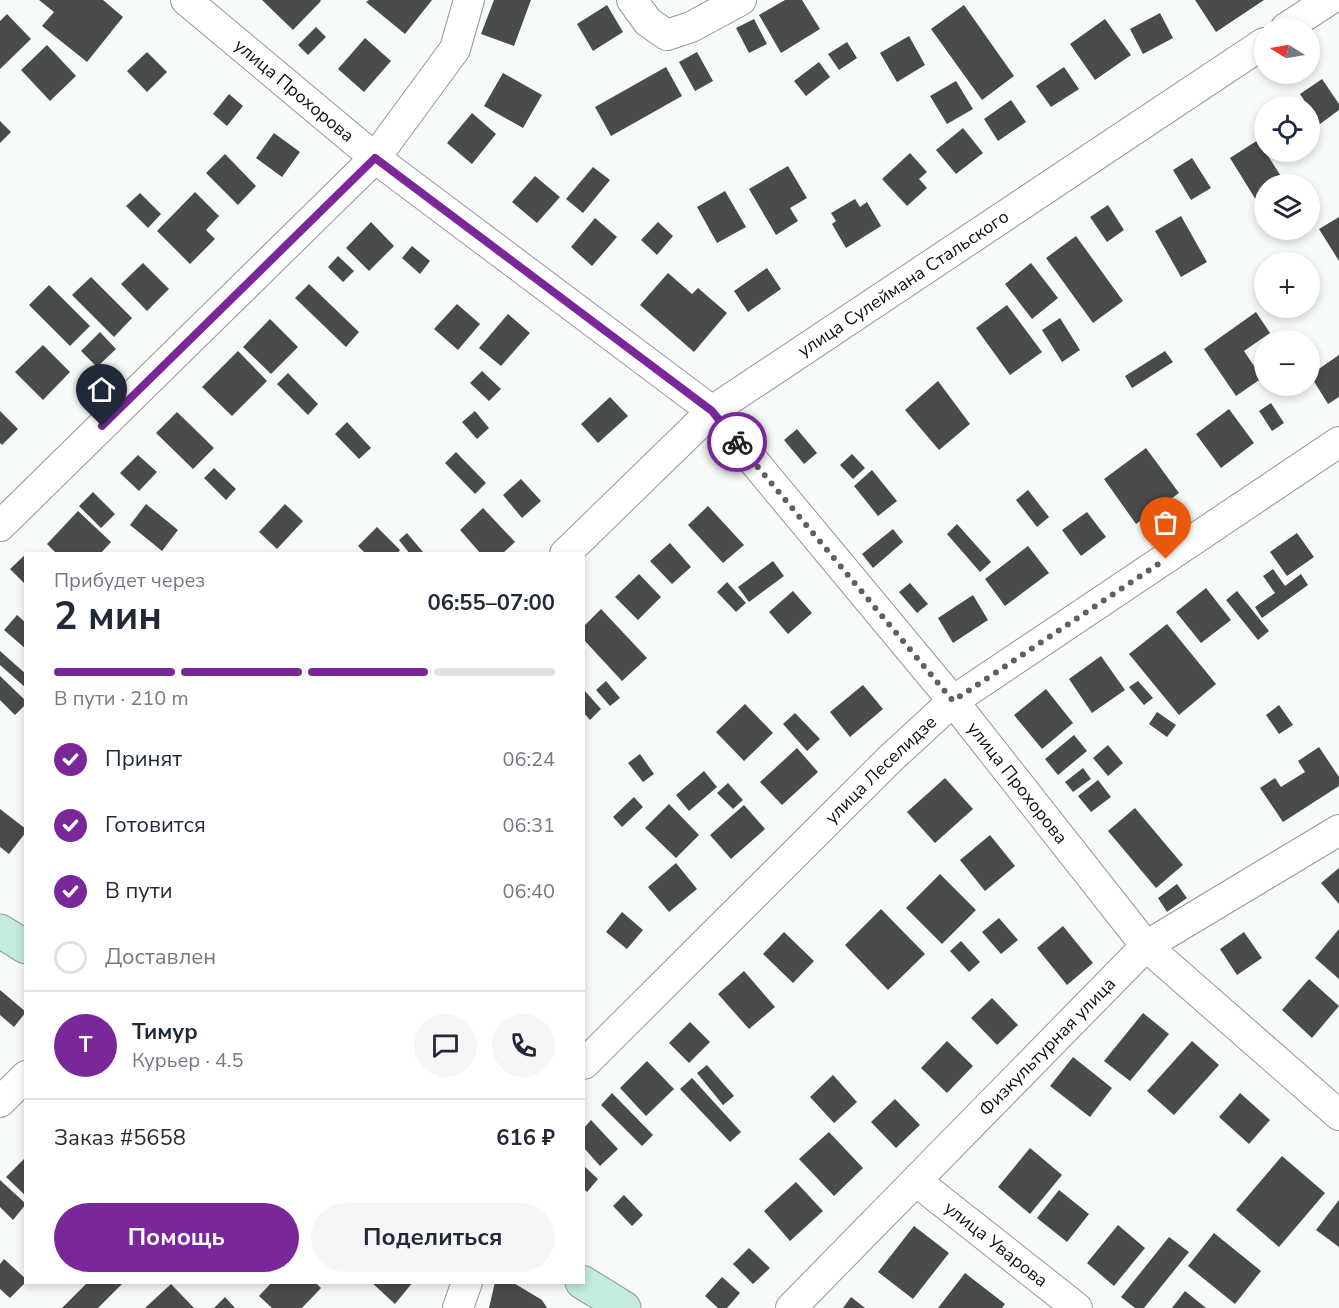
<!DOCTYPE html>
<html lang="ru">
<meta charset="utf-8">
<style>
body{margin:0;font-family:"Nunito Sans",sans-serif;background:#f6f6f7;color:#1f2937;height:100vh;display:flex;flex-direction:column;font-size:22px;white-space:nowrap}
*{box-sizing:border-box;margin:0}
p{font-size:20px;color:#747a83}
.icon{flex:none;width:33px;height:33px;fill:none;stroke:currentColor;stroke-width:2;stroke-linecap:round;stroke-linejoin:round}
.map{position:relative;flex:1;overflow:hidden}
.details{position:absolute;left:24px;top:552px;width:561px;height:732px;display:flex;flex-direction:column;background:#fff;border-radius:0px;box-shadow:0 3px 9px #0003}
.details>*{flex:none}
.needle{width:39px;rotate:281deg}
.controls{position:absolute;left:1254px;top:18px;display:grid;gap:12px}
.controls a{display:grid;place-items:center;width:66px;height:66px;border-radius:50%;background:#fff;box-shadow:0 3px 9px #0003;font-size:30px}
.pin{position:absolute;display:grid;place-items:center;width:51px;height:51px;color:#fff;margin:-62px -26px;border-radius:50% 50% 50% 0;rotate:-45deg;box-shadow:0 0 6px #0007}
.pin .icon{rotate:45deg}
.courier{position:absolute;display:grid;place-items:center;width:60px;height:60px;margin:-30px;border:4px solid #7a2899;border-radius:50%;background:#fff;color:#222;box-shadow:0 2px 8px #0007}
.summary em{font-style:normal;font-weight:700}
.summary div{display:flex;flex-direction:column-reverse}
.summary{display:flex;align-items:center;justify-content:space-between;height:102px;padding:0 30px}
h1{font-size:39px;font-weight:700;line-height:45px}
.bar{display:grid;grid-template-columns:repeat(4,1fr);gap:9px 6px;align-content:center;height:72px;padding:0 30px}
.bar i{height:8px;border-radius:4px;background:#e0e1e3}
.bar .active{background:#7a2899}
.bar p{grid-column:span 4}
.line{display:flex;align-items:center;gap:15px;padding:0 30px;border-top:2px solid #e0e1e3}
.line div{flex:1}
.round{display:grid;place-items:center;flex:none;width:63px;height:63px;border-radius:32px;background:#f6f6f7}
ol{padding:0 30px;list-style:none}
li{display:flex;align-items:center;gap:18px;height:66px}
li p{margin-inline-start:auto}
li .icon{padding:6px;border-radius:50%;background:#7a2899;color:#fff;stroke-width:4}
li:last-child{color:#747a83}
li i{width:33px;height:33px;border:3px solid #e0e1e3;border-radius:50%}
.cta{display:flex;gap:12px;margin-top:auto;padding:12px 30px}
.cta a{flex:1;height:69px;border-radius:36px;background:#7a2899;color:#fff;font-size:24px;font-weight:700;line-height:69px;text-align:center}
.cta a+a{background:#f6f6f7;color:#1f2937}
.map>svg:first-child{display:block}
.building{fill:#494c4b}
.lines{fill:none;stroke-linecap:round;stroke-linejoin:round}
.street-casing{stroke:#949896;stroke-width:32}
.secondary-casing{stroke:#949896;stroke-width:35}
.street{stroke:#fff;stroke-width:30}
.secondary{stroke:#c2ecde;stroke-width:33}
.done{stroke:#5f6161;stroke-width:6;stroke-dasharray:0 10.8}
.route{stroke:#7a2899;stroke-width:8}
.labels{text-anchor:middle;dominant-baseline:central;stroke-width:6;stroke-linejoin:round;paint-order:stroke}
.street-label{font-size:18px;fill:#0e0f0f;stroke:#fff}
</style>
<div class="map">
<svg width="1339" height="1308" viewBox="0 0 1339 1308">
<rect width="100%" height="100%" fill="#f6faf8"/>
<path class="building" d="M39,0H103L123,17L87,62L42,26L54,12Z
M262,0H320L321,1L293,30Z
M369,0H432L405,34L366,2Z
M494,0H531L514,46L481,34Z
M785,0H802L820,29L781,53L759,15Z
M1195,0H1264L1216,32Z
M607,5L623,32L593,51L577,24Z
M964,5L1014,76L982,100L931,29Z
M1160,13L1173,38L1143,54L1130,29Z
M7,14L31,39L0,69V21Z
M754,19L767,44L749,53L736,28Z
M1105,19L1131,55L1095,80L1070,44Z
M316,27L326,37L308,55L298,45Z
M909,36L925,65L897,82L880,53Z
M365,38L391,61L364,92L338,69Z
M847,42L857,58L839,70L828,54Z
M47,45L76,76L50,101L21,70Z
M147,52L167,72L147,92L127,71Z
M697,52L713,81L695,91L679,62Z
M819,62L830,77L806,96L794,81Z
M666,67L682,96L611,136L595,107Z
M1064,67L1079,89L1051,107L1036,86Z
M503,73L542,95L523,128L484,106Z
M1322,79L1339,104V110L1320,124L1300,94Z
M956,81L973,109L947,124L930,96Z
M229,94L243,106L227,126L213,114Z
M1011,100L1026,122L998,141L984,119Z
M472,113L496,134L472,164L447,143Z
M0,121L11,132L0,143Z
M963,128L983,153L956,174L936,150Z
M274,133L300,152L282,177L256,158Z
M1258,140L1284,181L1279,184H1264V194L1256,200L1230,158Z
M910,153L927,172L919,179L927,188L907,206L882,179Z
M225,154L256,186L238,205L206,173Z
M1192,158L1211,188L1191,200L1173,170Z
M788,166L807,198L790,208L798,221L776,235L749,189Z
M593,167L610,180L583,213L566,199Z
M535,176L560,197L537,223L512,202Z
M725,191L746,227L717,243L697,207Z
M195,192L219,216L206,230L215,239L190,264L157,231Z
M140,193L161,214L148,228L126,206Z
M855,199L860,207L867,202L881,226L846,248L832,224L836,221L831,213Z
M1108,205L1124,230L1107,242L1090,217Z
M1181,216L1207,262L1181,277L1155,231Z
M1339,217V261L1319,229Z
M595,218L617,237L592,266L571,247Z
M371,222L394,246L369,271L346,248Z
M658,222L673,236L657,255L641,240Z
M1076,236L1123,301L1093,323L1046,258Z
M412,246L430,261L420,274L402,258Z
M338,256L354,271L343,282L328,267Z
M143,263L169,289L147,311L121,284Z
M1031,263L1058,298L1032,319L1005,284Z
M767,268L781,289L748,312L734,291Z
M668,273L692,294L698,288L727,313L694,352L640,305Z
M91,277L132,318L114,337L72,295Z
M309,284L359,332L346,347L295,298Z
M49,285L90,326L70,346L29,305Z
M457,304L480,324L458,350L434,329Z
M1007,305L1042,352L1010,375L976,328Z
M1256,312L1270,333L1244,351L1262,378L1236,396L1204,349Z
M508,314L530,333L501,366L479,348Z
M1060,318L1080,350L1062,362L1042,330Z
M270,319L298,347L271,374L243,347Z
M100,332L116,349L97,367L81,351Z
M43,345L70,372L43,400L15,372Z
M238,351L267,381L232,416L202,387Z
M1165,351L1173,362L1132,388L1125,376Z
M1339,355V397L1328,404L1310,375Z
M482,371L501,389L489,401L470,383Z
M288,373L318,404L308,415L277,384Z
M938,381L970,424L939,450L905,410Z
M610,397L628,416L598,443L581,424Z
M1271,403L1284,423L1272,431L1259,411Z
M1229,409L1254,443L1221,468L1196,434Z
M0,411L18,429L2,445L0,443Z
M475,411L489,428L477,439L462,422Z
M177,412L214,448L193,469L156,433Z
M347,422L371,448L359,459L335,434Z
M797,429L817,453L804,464L784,440Z
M1146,448L1179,493L1136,524L1104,479Z
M456,452L486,483L475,494L445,463Z
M852,454L865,468L853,479L840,465Z
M138,455L157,472L139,491L120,473Z
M214,468L236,489L226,500L204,478Z
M872,470L897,501L878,516L854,486Z
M521,479L541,501L522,518L503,495Z
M1028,490L1049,517L1037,527L1016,500Z
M93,492L115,514L101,528L79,506Z
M146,504L178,530L162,551L130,525Z
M285,504L303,521L277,549L259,532Z
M708,506L744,545L723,563L688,525Z
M483,508L515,542L502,554H481L460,530Z
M78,511L111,542L100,554H57L47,544Z
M1087,512L1106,537L1081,556L1062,530Z
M957,524L991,562L980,572L947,534Z
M377,527L400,550L397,554H366L358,546Z
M893,529L903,542L873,568L862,554Z
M407,533L423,552L420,554H410L399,540Z
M1297,533L1314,557L1287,576L1270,552Z
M670,543L691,567L672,584L650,561Z
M1028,546L1049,573L1005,606L985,579Z
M26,554V585L10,569Z
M773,561L784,576L749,602L738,587Z
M1273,569L1285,586L1301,574L1308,585L1262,618L1255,607L1275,593L1263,576Z
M639,574L661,597L638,620L615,597Z
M727,582L746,603L736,612L717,592Z
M910,583L928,604L917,613L899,592Z
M1206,588L1231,620L1201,643L1176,612Z
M793,591L812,613L788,634L769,612Z
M1237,591L1269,631L1258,640L1226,600Z
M973,595L988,620L953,643L938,618Z
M601,609L647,658L622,681L584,640V626Z
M17,615L26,623V649L4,630Z
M1167,624L1216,684L1179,715L1129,654Z
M0,651L26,674V688L0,665Z
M1101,656L1125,690L1092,713L1069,679Z
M0,676L26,701V704L15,715L0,700Z
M606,681L620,698L610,706L596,690Z
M1138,681L1153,698L1144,705L1129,687Z
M863,685L883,709L850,737L830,712Z
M1046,689L1073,723L1042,749L1014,715Z
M584,690L601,709L590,720L584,713Z
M745,704L773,733L744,761L716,732Z
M1279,705L1293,725L1279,734L1266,715Z
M1157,712L1176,725L1167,737L1149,724Z
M795,713L820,739L807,751L783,724Z
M1074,735L1087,751L1058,775L1045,759Z
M1108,745L1123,763L1108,776L1093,758Z
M1319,747L1339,777V786L1283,822L1260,788L1275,778L1281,787L1305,772L1298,761Z
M797,748L818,772L782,805L760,782Z
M640,754L654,774L643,782L628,763Z
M1083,768L1091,779L1073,792L1065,782Z
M704,771L717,787L689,811L676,795Z
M945,778L973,809L935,843L907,812Z
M1098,780L1111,797L1091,812L1078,796Z
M728,783L743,800L733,809L717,793Z
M634,797L643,807L622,827L613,817Z
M669,804L699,835L676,858L645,828Z
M744,805L765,829L731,859L710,835Z
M1135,808L1183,865L1156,888L1108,831Z
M0,809L26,829V832L9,854L0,847Z
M990,835L1015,866L985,891L960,860Z
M676,863L697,889L669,912L648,887Z
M1339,868V904L1321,883Z
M940,874L976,910L942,944L906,908Z
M1177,884L1187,898L1167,912L1158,898Z
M881,909L925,954L888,990L845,945Z
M622,912L643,930L627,949L606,932Z
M999,918L1018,940L1001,954L982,932Z
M1063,926L1093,963L1067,985L1037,948Z
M1339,929V979L1315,958Z
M784,932L814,961L793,983L763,954Z
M1244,932L1262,958L1237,975L1220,949Z
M961,941L980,962L969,972L950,951Z
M744,971L775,1007L749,1029L718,994Z
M1309,979L1339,1006L1312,1038L1282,1010Z
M0,990L26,1012L14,1027L0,1015Z
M992,998L1018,1025L997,1045L971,1018Z
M1143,1013L1169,1034L1130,1081L1104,1061Z
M690,1022L710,1042L689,1063L669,1043Z
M947,1041L973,1066L947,1093L921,1068Z
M1192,1041L1219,1065L1174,1115L1147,1091Z
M1073,1057L1112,1088L1090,1117L1050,1086Z
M647,1061L674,1089L646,1116L620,1088Z
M707,1065L734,1096L723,1105L697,1073Z
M833,1075L857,1102L834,1123L810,1097Z
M692,1078L741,1132L730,1142L680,1089Z
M612,1093L653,1135L642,1146L601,1105Z
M1240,1093L1270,1120L1249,1144L1219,1117Z
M895,1099L920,1125L896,1148L871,1122Z
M591,1120L618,1149L600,1166L584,1148V1128Z
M829,1132L863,1168L834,1196L799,1159Z
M1030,1148L1062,1175L1030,1214L998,1187Z
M1282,1156L1325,1193L1279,1247L1236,1210Z
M26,1157V1196L6,1177Z
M584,1166L598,1179L587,1192L584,1189Z
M0,1180L26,1204L13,1220L0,1207Z
M796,1182L823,1211L790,1241L764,1211Z
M1059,1190L1089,1214L1067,1242L1037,1218Z
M624,1195L643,1215L632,1226L613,1206Z
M1339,1200V1247L1316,1230Z
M1118,1225L1145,1248L1114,1286L1087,1263Z
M914,1226L949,1253L913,1299L878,1272Z
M1214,1233L1261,1271L1235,1304L1188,1266Z
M1169,1237L1189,1252L1144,1308H1135L1121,1297Z
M749,1248L770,1268L753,1284L733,1264Z
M4,1259L26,1279V1282L10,1298L0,1289V1264Z
M965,1273L1005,1304L1002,1308H938Z
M722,1277L740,1293L727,1308H718L705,1296Z
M88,1282H124L98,1308H62Z
M272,1282H315L321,1288L302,1308H272L259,1296Z
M371,1282H413L395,1304Z
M495,1282H512L542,1300L547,1308H489Z
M171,1284L194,1308H145Z
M1185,1291L1206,1308H1172Z
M225,1297L235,1308H214Z
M851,1297L865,1308H843Z"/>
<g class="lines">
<g class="street-casing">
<g id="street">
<path id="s1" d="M186,0L375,158L712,411L953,701L1146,946L1339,1115"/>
<path d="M632,0L648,22L667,35L691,27L741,0"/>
<path d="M1286,28L1329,0"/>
<path d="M0,526L375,158L455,49L469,0"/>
<path id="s2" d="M565,554L712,411L1264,43"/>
<path id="s3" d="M584,1064L890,759L953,701L1339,442"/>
<path d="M0,1102L26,1076"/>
<path id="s4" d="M916,1181L1077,1308"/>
<path d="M458,1308L467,1282"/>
<path id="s5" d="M791,1308L1146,946L1339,830"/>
</g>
</g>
<g class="secondary-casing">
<path id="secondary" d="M0,931L26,947
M582,1282L624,1308"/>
</g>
<use href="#street" class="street"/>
<use href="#secondary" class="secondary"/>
</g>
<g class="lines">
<path class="done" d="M737,442L953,701L1166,559"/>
<path class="route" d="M102,426L375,158L712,411L737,442"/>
</g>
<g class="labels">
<g class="street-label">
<text stroke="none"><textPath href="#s1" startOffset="141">улица Прохорова</textPath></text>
<text stroke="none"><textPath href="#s2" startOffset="435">улица Сулеймана Стальского</textPath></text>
<text stroke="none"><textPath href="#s3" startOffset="418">улица Леселидзе</textPath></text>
<text stroke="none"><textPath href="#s1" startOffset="1149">улица Прохорова</textPath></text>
<text stroke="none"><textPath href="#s5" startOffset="366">Физкультурная улица</textPath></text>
<text stroke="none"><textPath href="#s4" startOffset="102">улица Уварова</textPath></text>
</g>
</g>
</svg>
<div class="controls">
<a><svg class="needle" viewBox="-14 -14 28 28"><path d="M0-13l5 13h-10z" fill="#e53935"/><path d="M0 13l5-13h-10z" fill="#747a83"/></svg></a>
<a><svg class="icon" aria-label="locate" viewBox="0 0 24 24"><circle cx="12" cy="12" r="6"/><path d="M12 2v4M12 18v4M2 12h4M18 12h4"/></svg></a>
<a><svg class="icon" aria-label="layers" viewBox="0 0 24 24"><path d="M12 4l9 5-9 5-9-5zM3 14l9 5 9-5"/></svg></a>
<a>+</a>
<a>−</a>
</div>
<div class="pin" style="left:1166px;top:559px;background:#ea580c"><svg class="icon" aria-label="bag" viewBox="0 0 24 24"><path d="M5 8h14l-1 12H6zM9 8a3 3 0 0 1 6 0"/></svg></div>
<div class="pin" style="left:102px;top:426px;background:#1f2937"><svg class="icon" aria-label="home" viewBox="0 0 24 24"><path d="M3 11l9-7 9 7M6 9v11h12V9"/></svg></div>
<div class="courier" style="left:737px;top:442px"><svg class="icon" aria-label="bike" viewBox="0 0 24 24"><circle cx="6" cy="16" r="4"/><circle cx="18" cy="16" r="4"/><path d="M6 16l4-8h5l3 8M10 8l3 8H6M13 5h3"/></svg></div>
<section class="details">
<div class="summary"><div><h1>2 мин</h1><p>Прибудет через</p></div><em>06:55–07:00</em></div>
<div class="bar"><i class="active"></i><i class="active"></i><i class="active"></i><i></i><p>В пути · 210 m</p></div>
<ol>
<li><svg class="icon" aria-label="check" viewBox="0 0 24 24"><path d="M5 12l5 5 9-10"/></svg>Принят<p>06:24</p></li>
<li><svg class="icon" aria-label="check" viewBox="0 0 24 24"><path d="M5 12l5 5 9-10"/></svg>Готовится<p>06:31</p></li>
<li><svg class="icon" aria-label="check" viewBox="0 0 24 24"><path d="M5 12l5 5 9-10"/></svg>В пути<p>06:40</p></li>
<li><i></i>Доставлен</li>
</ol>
<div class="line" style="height:108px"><b class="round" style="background:#7a2899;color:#fff">Т</b><div><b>Тимур</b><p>Курьер · 4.5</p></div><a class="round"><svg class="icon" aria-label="chat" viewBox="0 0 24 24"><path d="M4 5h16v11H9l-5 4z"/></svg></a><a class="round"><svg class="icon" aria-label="phone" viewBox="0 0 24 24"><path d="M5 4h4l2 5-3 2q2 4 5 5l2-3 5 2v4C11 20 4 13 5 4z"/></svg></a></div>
<div class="line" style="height:78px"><div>Заказ #5658</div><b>616 ₽</b></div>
<div class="cta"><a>Помощь</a><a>Поделиться</a></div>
</section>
</div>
